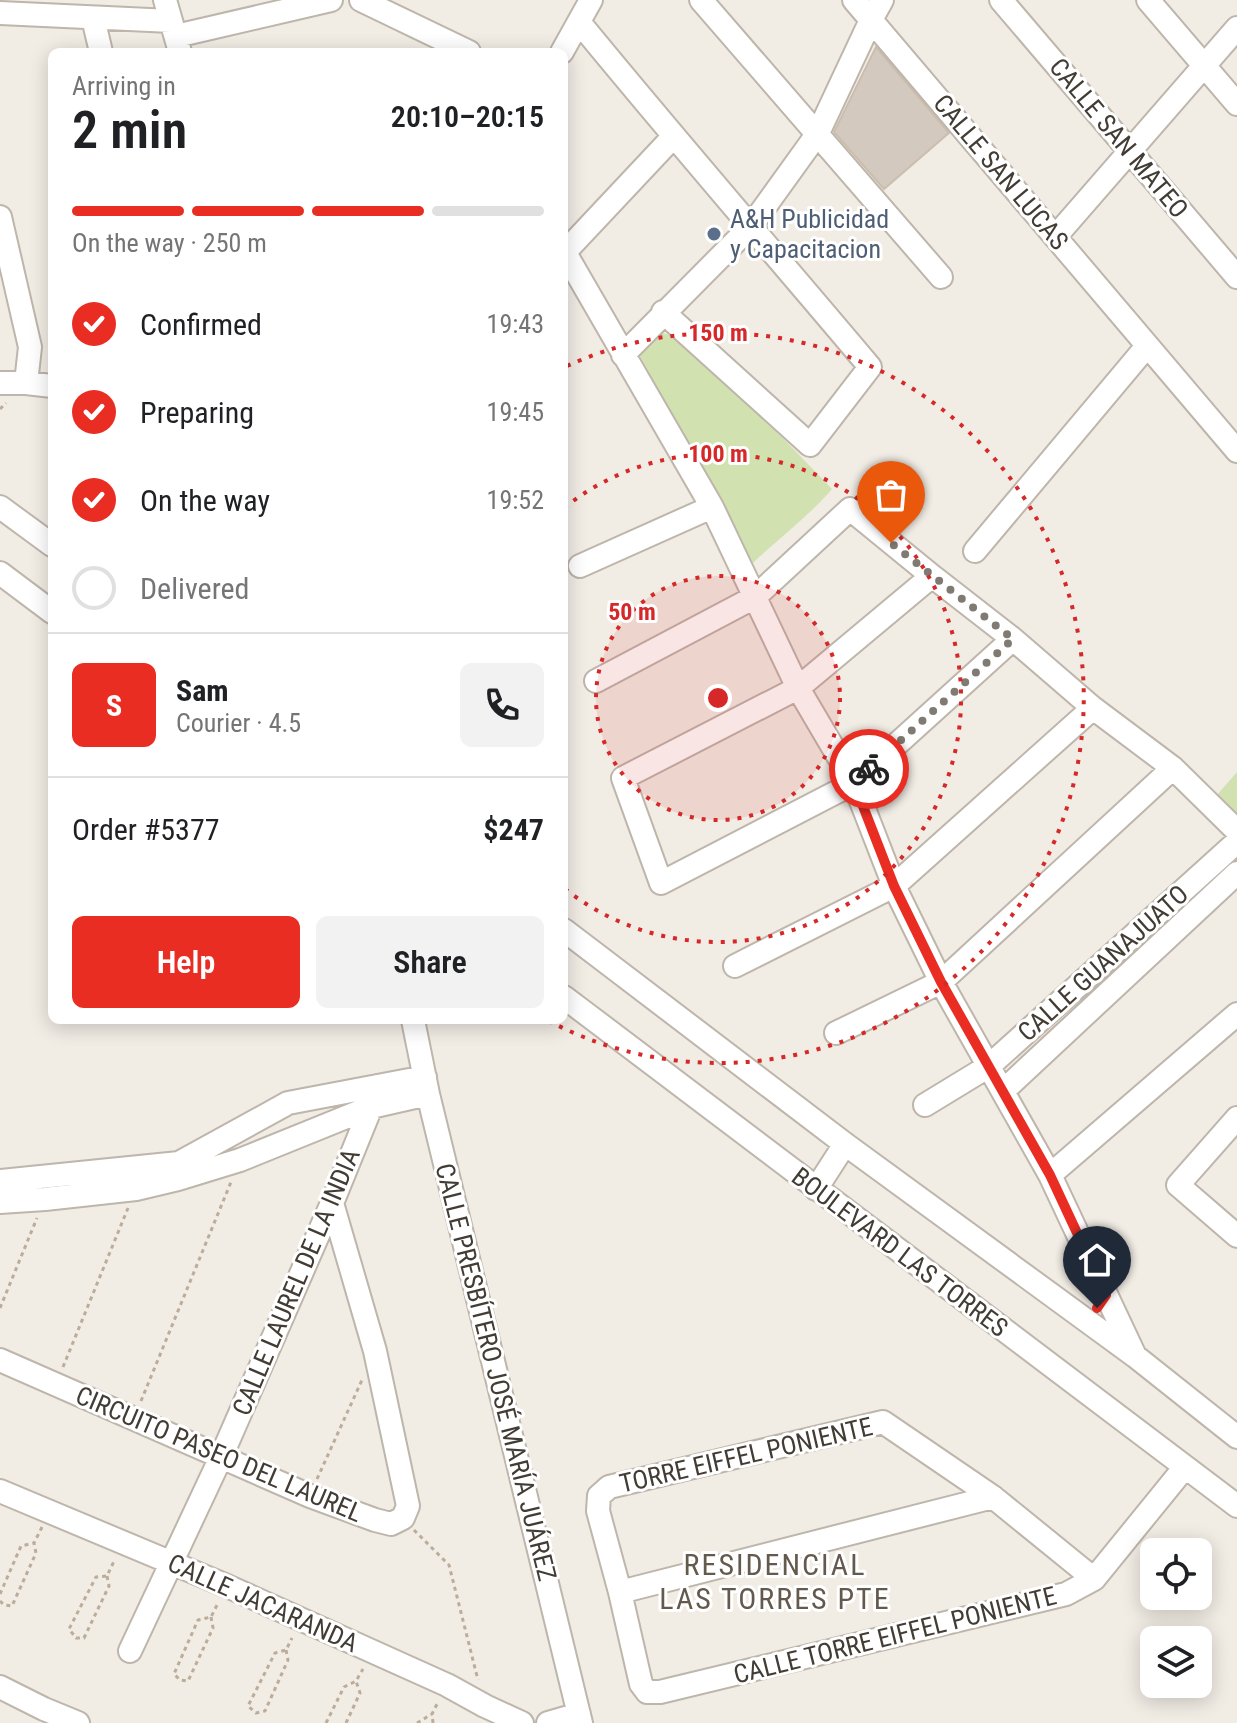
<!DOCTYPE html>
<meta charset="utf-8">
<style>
body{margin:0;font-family:"Roboto Condensed",sans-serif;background:#f2f2f2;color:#202124;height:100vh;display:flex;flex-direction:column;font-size:30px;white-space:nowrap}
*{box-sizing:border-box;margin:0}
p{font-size:26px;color:#757577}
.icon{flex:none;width:44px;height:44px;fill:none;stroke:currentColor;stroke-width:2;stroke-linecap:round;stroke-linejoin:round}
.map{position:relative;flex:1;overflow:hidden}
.details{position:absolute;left:48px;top:48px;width:520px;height:976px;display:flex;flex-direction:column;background:#fff;border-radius:12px;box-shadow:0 4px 20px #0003}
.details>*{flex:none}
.fabs{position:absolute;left:1140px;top:1538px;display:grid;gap:16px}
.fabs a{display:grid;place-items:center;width:72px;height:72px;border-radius:12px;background:#fff;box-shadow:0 4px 20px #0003;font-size:40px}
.pin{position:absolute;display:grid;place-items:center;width:68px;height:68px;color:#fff;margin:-82px -34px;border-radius:50% 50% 50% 0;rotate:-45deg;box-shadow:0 0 8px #0007}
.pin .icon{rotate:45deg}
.courier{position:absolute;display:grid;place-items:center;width:80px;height:80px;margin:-40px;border:6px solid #e92d23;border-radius:50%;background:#fff;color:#222;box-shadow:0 2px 10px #0007}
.head em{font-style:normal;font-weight:600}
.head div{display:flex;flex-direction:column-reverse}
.head{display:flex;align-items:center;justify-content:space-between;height:136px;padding:0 24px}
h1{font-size:52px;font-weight:600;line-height:60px}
.bar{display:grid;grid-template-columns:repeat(4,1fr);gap:12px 8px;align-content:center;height:96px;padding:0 24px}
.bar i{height:10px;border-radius:6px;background:#e0e0e0}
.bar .active{background:#e92d23}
.bar p{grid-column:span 4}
.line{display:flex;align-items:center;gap:20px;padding:0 24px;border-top:2px solid #e0e0e0}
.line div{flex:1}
.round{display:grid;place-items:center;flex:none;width:84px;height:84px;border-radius:12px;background:#f2f2f2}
ol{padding:0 24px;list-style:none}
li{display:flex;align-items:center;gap:24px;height:88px}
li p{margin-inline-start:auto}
li .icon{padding:8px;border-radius:50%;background:#e92d23;color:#fff;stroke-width:4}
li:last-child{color:#757577}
li i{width:44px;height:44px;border:4px solid #e0e0e0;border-radius:50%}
.button{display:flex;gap:16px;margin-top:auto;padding:16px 24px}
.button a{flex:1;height:92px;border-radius:12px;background:#e92d23;color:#fff;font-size:32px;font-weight:600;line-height:92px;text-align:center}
.button a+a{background:#f2f2f2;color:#202124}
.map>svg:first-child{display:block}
.green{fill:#d1e2b0}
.building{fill:#d4c9be;stroke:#ccbeaf;stroke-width:2}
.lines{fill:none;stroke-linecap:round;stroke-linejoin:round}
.minor-casing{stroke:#beb5ab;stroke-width:26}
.path{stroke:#bcad9a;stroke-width:3;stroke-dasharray:4 4;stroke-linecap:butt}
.minor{stroke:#fff;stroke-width:22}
.done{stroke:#7f7a72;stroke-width:8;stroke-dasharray:0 14.4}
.route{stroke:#e92d23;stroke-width:10}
.ring{fill:none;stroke:#d62828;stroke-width:4;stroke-dasharray:4 8}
.service-dot{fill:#5c6f8a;stroke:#fff;stroke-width:3}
.labels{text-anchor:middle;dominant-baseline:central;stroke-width:6;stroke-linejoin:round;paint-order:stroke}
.street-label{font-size:26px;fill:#423c35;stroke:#fff}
.service-label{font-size:26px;fill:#4e5e75;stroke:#fff;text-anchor:start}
.quarter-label{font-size:30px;letter-spacing:2px;fill:#64594d;stroke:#fff}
.centre{fill:#d62828;stroke:#fff;stroke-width:4}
.ring-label{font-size:24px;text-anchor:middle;font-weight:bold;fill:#d62828;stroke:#fff;stroke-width:6;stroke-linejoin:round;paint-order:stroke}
</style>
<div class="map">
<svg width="1237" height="1723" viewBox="0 0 1237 1723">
<rect width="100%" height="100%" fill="#f1ece4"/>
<path class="green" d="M660,332L690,342L832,489C809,516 779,538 753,563L639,354Z
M1237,772V817L1217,795Z"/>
<path class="building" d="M876,47L949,133L884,189L834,132Z"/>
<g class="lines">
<g class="minor-casing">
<path id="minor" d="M165,0L180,52
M361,0L469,52
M701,0L941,277
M854,0L1237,451
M1001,0L1237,277
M1148,0L1237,104
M0,13L171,21
M93,18L101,52
M579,22C674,138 773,252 870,367L810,445L663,312
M176,36L331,0
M562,52L591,0
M0,217L30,347L26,383
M1056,236L1237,28
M564,251L712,507L798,688L854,783L894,886L941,982L1050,1175L1135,1356
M564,253L673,137
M623,355L751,226L818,133L871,20L882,0
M0,383H26L52,386
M0,507L52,545
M975,551L1147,346
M580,566L712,507
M0,573L52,612
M932,576L798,688L623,778L661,883L854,783L1013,639
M596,681L755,597L850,509L932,576L1013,639L1093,708L1173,768L1237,831
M564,930L845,1144L1135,1356L1237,1437
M735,966L894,886L1093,708
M564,997L1237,1506
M413,1020L428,1094L581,1723
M836,1033L941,982L1173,768
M1003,1091L1237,873
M925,1105L989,1066L1237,842
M1237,1118L1178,1185L1237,1236
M1050,1175L1237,1014
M0,1181L179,1163L288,1103L425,1077
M816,1189L845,1144
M0,1202L45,1199L136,1189L178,1179L240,1160L371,1107L428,1094
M0,1360L310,1496L375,1520L391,1524L403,1518L408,1506L375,1351L332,1203
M0,1491L227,1586L447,1685L485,1706L522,1723
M1094,1579L993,1497L883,1422L609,1487L599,1496L598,1511L620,1592L641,1684L647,1692H660L1066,1594L1094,1579L1185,1467
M620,1592L993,1497
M130,1651L221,1457L332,1203L371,1107L377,1086
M0,1687L44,1709L78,1723
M548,1723L579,1714"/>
</g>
<path class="path" d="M0,409L6,403
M0,1308L37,1218
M63,1367L128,1208
M141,1401L231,1182
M317,1479L362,1380
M414,1530L449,1565L478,1680
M107,1576L109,1586L84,1638H76L69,1629L96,1577L107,1576L115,1559
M0,1594L21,1546L34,1543
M0,1601L4,1605L12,1606L36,1553L34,1543L42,1527
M211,1617L213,1628L188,1681L180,1680L174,1674L198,1620L211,1617L218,1603
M286,1650L288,1660L265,1711L256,1713L248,1706L275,1653L286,1650L292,1638
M326,1723L344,1687L356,1681L363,1669
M346,1723L360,1693L356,1681
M417,1723L432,1714
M433,1723L432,1714L438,1702"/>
<use href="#minor" class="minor"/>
</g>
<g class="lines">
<path class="done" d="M869,769L1013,639L891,543"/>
<path class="route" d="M869,769L854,783L894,886L941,982L1050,1175L1106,1295L1097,1308"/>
</g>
<circle cx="718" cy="698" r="122" fill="#d62828" fill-opacity=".12"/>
<g class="ring">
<circle cx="718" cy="698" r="122"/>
<path d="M564 508A244 244 0 1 1 564 888"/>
<path d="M567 366A365 365 0 1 1 547 1020"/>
</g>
<circle class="service-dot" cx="714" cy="234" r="8"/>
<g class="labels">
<g class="street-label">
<text transform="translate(1119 138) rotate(50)">CALLE SAN MATEO</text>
<text transform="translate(1001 172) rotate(50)">CALLE SAN LUCAS</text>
<text transform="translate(1103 963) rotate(-42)">CALLE GUANAJUATO</text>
<text transform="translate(900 1252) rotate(37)">BOULEVARD LAS TORRES</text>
<text transform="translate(296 1282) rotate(-67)">CALLE LAUREL DE LA INDIA</text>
<text transform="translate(496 1372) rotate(76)">CALLE PRESBÍTERO JOSÉ MARÍA JUÁREZ</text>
<text transform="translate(219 1454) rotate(23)">CIRCUITO PASEO DEL LAUREL</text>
<text transform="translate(746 1455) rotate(-13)">TORRE EIFFEL PONIENTE</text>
<text transform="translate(263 1603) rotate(24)">CALLE JACARANDA</text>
<text transform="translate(895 1635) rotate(-14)">CALLE TORRE EIFFEL PONIENTE</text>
</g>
<g class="service-label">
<text x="730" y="219">A&amp;H Publicidad<tspan x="730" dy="30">y Capacitacion</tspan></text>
</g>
<g class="quarter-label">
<text x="775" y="1564">RESIDENCIAL<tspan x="775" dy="34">LAS TORRES PTE</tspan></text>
</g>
</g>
<circle cx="718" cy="698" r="12" class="centre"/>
<g class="ring-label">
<text x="718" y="341">150 m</text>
<text x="718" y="462">100 m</text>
<text x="632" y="620">50 m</text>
</g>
</svg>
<div class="fabs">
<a><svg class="icon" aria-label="locate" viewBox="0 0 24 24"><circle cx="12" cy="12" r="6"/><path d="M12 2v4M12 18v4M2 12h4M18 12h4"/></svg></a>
<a><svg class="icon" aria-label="layers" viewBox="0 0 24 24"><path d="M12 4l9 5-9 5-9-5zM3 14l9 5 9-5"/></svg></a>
</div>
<div class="pin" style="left:891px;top:543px;background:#ea580c"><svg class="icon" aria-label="bag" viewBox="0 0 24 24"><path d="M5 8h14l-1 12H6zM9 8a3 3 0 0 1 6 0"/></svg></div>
<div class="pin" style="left:1097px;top:1308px;background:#1f2937"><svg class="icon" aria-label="home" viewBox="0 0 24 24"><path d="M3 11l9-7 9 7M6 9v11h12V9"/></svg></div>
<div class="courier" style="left:869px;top:769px"><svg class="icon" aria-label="bike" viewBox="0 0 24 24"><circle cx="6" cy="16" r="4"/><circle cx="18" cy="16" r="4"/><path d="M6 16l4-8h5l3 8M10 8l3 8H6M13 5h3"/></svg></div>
<section class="details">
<div class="head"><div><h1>2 min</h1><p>Arriving in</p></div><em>20:10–20:15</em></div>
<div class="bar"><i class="active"></i><i class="active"></i><i class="active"></i><i></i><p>On the way · 250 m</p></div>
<ol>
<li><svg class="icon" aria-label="check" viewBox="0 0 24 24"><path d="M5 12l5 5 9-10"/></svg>Confirmed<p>19:43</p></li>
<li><svg class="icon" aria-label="check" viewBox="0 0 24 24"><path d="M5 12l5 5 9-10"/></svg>Preparing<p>19:45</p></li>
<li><svg class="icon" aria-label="check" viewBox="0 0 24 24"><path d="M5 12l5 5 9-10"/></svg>On the way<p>19:52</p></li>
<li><i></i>Delivered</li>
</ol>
<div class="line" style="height:144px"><b class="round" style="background:#e92d23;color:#fff">S</b><div><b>Sam</b><p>Courier · 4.5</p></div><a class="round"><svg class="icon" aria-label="phone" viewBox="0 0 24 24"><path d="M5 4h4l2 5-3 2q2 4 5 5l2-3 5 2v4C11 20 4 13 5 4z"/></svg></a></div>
<div class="line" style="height:104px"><div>Order #5377</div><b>$247</b></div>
<div class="button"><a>Help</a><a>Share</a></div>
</section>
</div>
